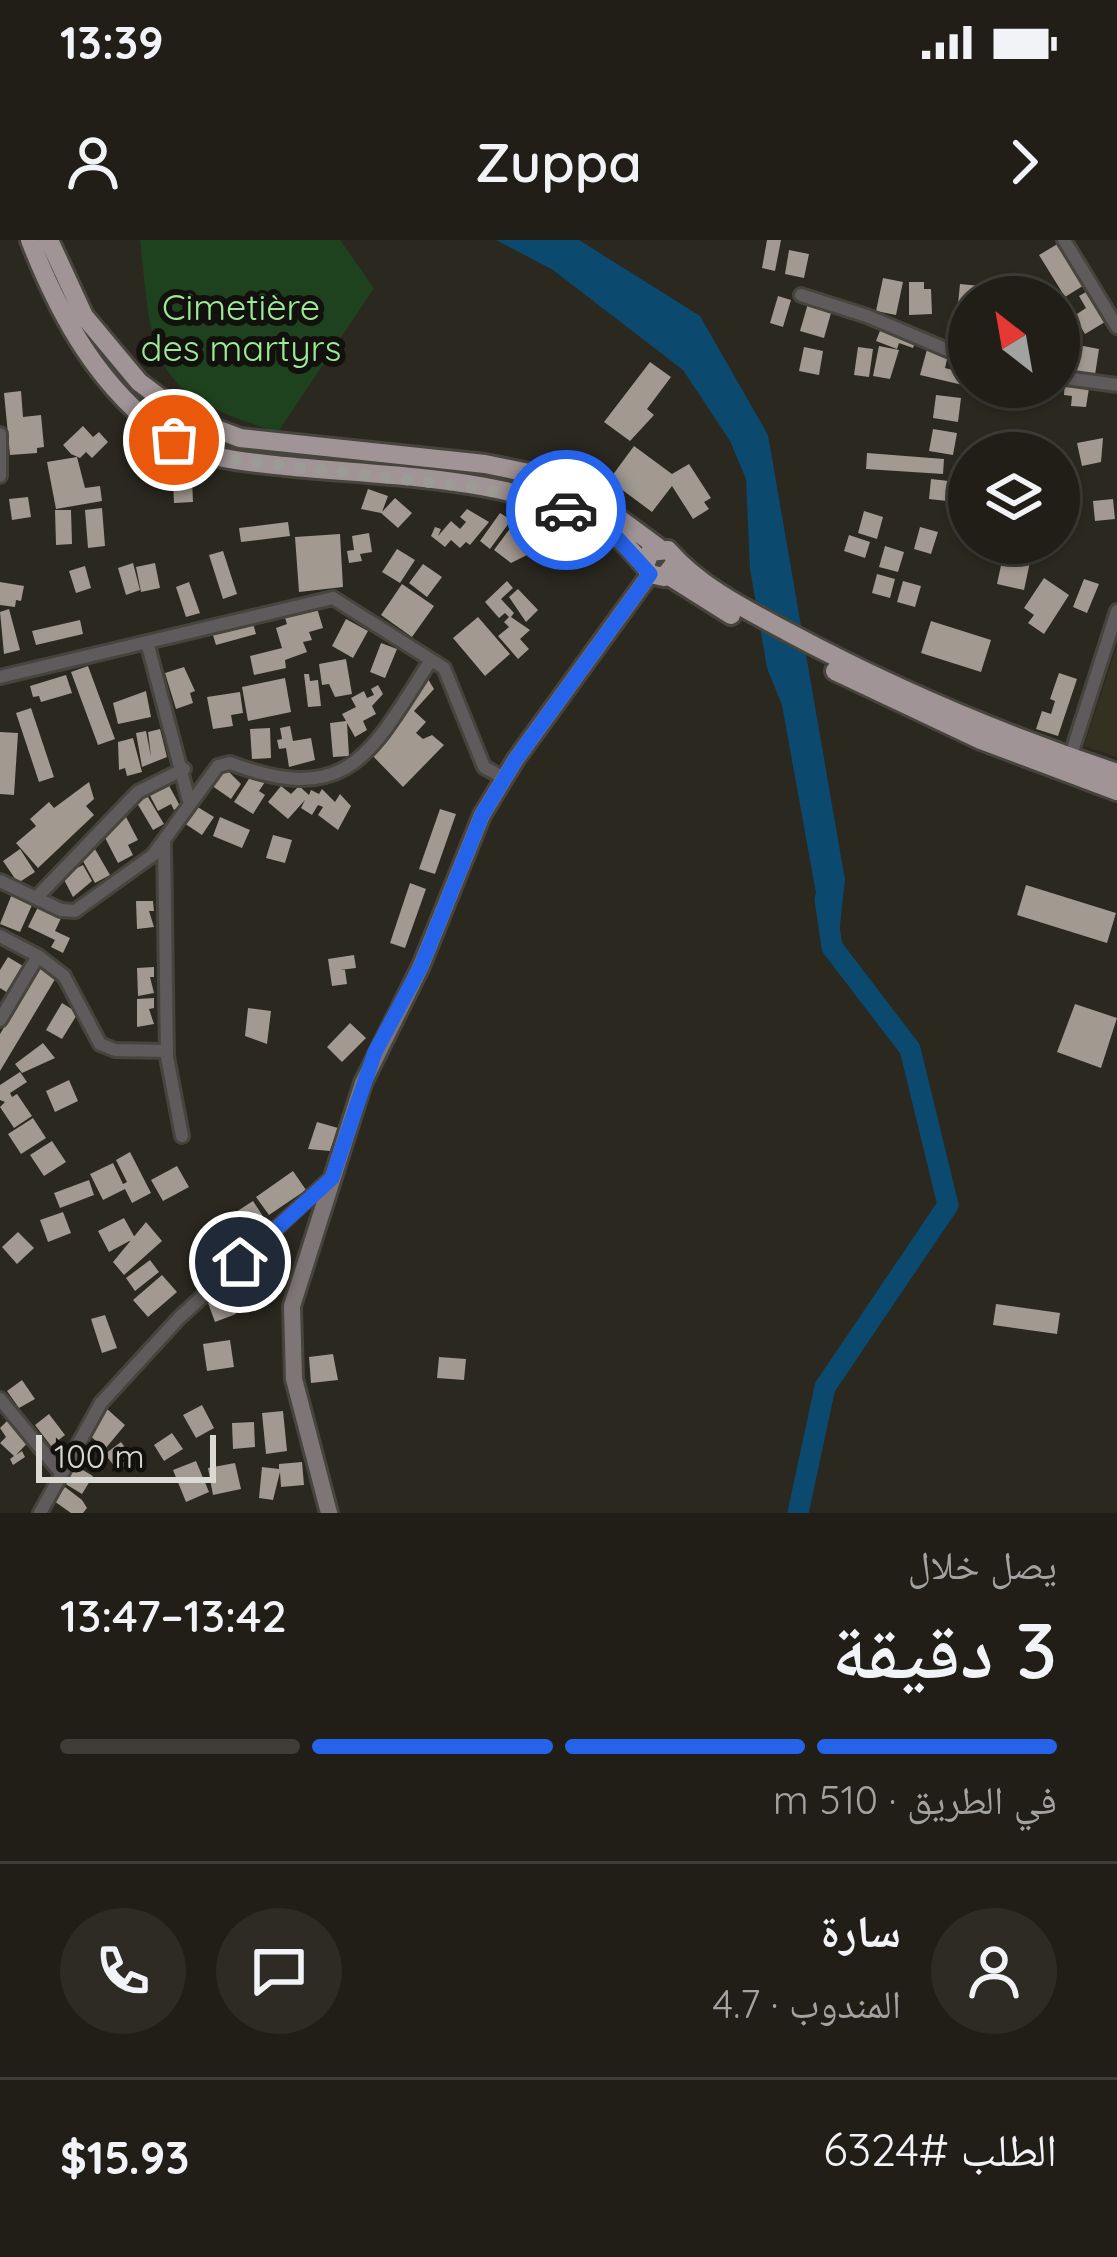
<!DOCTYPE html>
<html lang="ar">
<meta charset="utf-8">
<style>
body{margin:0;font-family:Quicksand,"Noto Naskh Arabic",sans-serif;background:#2d2b24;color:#f1f3f6;direction:rtl;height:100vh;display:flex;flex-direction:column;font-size:45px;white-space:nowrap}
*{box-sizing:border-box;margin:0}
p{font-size:39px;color:#a2a2a1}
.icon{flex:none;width:66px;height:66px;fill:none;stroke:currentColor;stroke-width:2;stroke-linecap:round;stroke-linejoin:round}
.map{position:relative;height:1273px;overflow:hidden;direction:ltr}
.drawer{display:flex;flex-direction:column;background:#201e17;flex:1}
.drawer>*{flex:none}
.needle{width:78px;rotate:329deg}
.controls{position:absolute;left:948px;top:36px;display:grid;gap:24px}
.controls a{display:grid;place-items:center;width:132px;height:132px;border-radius:50%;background:#201e17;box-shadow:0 3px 9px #0004,0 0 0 3px #3d3c36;font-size:60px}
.scale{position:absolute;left:36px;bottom:30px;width:180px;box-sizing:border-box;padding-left:12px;border:6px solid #dbd9d4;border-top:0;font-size:33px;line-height:42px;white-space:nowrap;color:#dbd9d4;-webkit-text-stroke:9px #12110d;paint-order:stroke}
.pin{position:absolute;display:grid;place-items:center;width:102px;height:102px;color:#fff;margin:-51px;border:6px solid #fff;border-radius:50%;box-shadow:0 3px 12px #0007}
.courier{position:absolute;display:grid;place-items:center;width:120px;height:120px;margin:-60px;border:9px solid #2563eb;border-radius:50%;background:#fff;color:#222;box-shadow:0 3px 15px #0007}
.overview em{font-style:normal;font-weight:600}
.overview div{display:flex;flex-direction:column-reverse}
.overview{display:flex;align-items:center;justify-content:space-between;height:204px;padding:0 60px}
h1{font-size:78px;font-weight:600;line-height:90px}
.bar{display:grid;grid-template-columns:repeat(4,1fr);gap:18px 12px;align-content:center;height:144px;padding:0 60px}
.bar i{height:15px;border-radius:9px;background:#3d3c36}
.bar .on{background:#2563eb}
.bar p{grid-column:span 4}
.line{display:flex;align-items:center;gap:30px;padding:0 60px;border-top:3px solid #3d3c36}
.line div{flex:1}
.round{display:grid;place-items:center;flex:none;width:126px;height:126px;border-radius:63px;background:#2d2b24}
.status{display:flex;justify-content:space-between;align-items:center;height:84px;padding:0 60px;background:#201e17;direction:ltr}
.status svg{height:33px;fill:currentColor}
header{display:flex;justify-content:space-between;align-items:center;height:156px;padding:0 60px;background:#201e17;font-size:54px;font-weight:600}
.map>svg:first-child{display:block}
.built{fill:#343123}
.green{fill:#1f421e}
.water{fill:#0b4a6e}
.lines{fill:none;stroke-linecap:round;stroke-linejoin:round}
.river{stroke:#0b4a6e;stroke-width:21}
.building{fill:#a29991}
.minor-casing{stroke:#46443c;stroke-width:18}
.secondary-casing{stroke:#46443c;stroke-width:22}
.trunk-casing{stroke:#46443c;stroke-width:24}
.minor{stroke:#5f5a5b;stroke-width:12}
.secondary{stroke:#7e7577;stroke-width:16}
.trunk{stroke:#a09496;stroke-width:18}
.done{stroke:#9d9b95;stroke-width:12;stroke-dasharray:0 21.6}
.route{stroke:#2563eb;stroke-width:15}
.labels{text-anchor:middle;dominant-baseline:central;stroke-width:12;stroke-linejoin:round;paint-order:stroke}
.park-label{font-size:36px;fill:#9cea97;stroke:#12110d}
</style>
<div class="status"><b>13:39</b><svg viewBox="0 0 49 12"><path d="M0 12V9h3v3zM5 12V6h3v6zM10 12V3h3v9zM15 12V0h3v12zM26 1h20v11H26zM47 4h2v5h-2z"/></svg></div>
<header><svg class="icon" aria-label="forward" viewBox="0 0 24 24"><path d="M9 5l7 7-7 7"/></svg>Zuppa<svg class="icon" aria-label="person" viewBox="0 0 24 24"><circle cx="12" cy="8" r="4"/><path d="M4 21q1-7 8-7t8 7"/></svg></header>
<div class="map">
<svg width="1117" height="1273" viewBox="0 0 1117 1273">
<rect width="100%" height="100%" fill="#2a281f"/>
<path class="built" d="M1117,405V517L1084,506Z"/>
<path class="green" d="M140,0H340L374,48L278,192C150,154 153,123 140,0Z"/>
<path class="water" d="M496,0H579L700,76L768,195L845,640L839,694L821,681L782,465L767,428L750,329L746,239L730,201L683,130L553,30Z"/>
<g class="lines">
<path class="river" d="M798,1273L825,1147L948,965L910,809L832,707L825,659"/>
</g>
<path class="building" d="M767,0H781L775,31L762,28Z
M1061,2L1086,44L1065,57L1039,15Z
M789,10L809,14L804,38L785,34Z
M883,38L903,42L896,75L876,71Z
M909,42H924V49H931L932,74L909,75Z
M960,44L980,46L979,57H969V76L957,74Z
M1086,52L1105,82L1085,94L1074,76L1086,68L1079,56Z
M778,56L791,60L783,87L770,83Z
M809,60L833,66L824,98L800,91Z
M883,83L917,96L913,108L899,103L897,109L876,101Z
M929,102L950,107L945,128L969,134L967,146L920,135Z
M1078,105L1099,109L1095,135L1073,131Z
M879,106L899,110L890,139L873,136Z
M804,107L823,111L819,135L799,131Z
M858,107L873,109L869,137L854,135Z
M650,122L671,137L647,169L654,175L630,201L604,182Z
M1065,141L1089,148L1086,167L1071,166L1072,156L1064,155Z
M21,151L23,177L41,175L44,207L37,208V213L10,215L4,153Z
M936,155L961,158L958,182L933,178Z
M83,186L93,197L99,192L108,202L92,218L86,212L80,218L71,214L63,205Z
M933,189L957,193L953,215L929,211Z
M1103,198L1101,222L1082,226L1077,203Z
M634,206L672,234L689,224L711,258L704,262L709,269L693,279L672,246L652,272L609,240Z
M867,213L944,219L943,234L866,229Z
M77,217L85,248L100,246L102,261L56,269L47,222Z
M931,239L958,242L956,262L929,259Z
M192,240L193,262L174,263L173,241Z
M368,249L388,256L382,272L395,258L412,273L398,288L381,273L361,269Z
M28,257L31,277L12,280L9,259Z
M1113,259L1115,279L1095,281L1093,261Z
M1059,262H1078V282H1059Z
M102,268L105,306L88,308L85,270Z
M467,269L489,282L470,305L466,302L460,308L451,300L445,307L431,296L435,287L441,289L438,296L451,281L460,289L466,282L460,277Z
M55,270H71L72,304L56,305Z
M864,271L883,277L877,299L858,293Z
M500,273L511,280L490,309L480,301Z
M517,279L527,287L518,298L526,304L521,309L527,314L543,294L553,301L537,322L527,315L511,323L494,310Z
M288,282L290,296L241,302L239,288Z
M920,287L938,292L931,314L914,309Z
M369,293L372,312L360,314L362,321L349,323L347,311L354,310L352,296Z
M340,294L343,347L299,352L295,297Z
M849,295L870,302L865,318L844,311Z
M885,306L904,312L898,332L879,327Z
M397,309L415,320L400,343L382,332Z
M223,311L237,354L223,359L209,315Z
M1003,316L1030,322L1024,350L997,344Z
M133,323L140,350L126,355L118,328Z
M155,323L160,348L141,352L136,327Z
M423,324L442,337L427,357L409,343Z
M85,326L91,348L76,353L69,331Z
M877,334L895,339L890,358L872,353Z
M1044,338L1069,355L1044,394L1028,383L1034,375L1024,368Z
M1084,339L1099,344L1087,373L1073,367Z
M507,341L513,348L501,359L514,373L511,377L530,390L520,399L529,409L518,419L498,396L509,387L504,382L509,377L505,373L499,378L485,362Z
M903,341L921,346L915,367L897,362Z
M0,342L24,346L21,361L16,360L15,367L0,365Z
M189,342L200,373L186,377L176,347Z
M402,344L434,366L412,397L381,375Z
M518,349L538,370L526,382L509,357Z
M316,365L323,388L309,392L312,400L303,402L307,412L285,420L286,428L254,435L250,416L282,408L276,388L287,384L284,375Z
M9,369L20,410L4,414L0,372Z
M478,377L510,414L485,436L453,398Z
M346,379L368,391L353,418L332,406Z
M80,380L83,394L36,405L32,391Z
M252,380L256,394L216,405L212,392Z
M931,381L991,400L981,432L921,413Z
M381,403L397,409L385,438L370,432Z
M346,419L352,454L335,457L329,444L322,445L319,424Z
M88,426L115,499L98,505L71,432Z
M184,427L195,451L190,453L193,463L176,469L165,433Z
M1059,433L1077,439L1058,496L1036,489L1042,471L1051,474L1055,461L1050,459Z
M304,434H309L310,441L318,440L321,466L308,467Z
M66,435L72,453L41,462L39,456L33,457L30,446Z
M285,438L291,472L248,481L242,447Z
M428,439L434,449L414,471L426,482L416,493L423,499L432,495L444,505L403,547L369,512Z
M378,445L383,454L372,466L376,474L363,481L367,490L355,497L347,483L349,516L333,517L330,483L346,481L342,474L356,467L351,458L364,451L367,458L374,455L371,449Z
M146,451L151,477L118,484L113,463Z
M240,452L243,473L231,475L233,486L213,489L207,457Z
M31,468L54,537L39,542L16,473Z
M290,486L293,501L311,498L315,520L289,527L286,508L279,509L277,500L282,499L280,488Z
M270,488L271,518L252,519L250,489Z
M160,489L167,517L142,527L136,493L146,491L151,517L148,492Z
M0,492L18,493L14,555L0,554Z
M133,498L142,532L127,536L125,528L119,530L118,502Z
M221,524L241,544L231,559L208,543Z
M254,531L267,539L259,551L265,555L253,574L234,562Z
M166,540L180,566L174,570L171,564L158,571L147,550Z
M89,542L94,559L86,566L94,575L38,628L16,603L36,586L30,579L49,562L54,568Z
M281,546L291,554L299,546L309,555L311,550L319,554L322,549L335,562L340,554L351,566L338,590L318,575L323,567L318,565L312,575L301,568L305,560L288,579L268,562Z
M145,552L164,584L153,590L134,558Z
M196,566L214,577L202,595L184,583Z
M440,569L456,574L435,634L419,629Z
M125,575L138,600L128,605L133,615L118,623L100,588Z
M220,577L250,590L242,608L213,596Z
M273,595L292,600L285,623L266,618Z
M92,604L110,635L95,643L78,612Z
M20,609L35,632L18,643L3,621Z
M73,625L75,629L83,625L92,641L73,657L60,632Z
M410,643L426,649L405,708L390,703Z
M1026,645L1116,673L1107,703L1017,675Z
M12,654L33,663L20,692L0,684Z
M136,661H153L154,671H149L154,687L137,689Z
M39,665L62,676L55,691L70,698L63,713L51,707L55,700L28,687Z
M354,715L356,728L340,730H345L347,744L332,746L328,719Z
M8,717L23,726L8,753L0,748V730Z
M41,726L57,736L0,831V794Z
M154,727V737H150L154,753L138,756L137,728Z
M154,758V768L149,769L154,784L137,787V759Z
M62,763L78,773L62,799L46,790Z
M1075,764L1117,778L1101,828L1057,812Z
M248,768L271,771L267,804L245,796Z
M350,783L366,798L342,822L327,807Z
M43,803L55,818L22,833L15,824Z
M20,832L27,842L10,853L12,857L17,854L32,876L14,888L0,867L5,862L0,860V845Z
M69,840L78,861L55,872L46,851Z
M33,878L46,898L21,914L8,894Z
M317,882L338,888L330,911L308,909Z
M52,901L66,922L44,936L30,915Z
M130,912L151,953L132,963L125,949L103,960L90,934L113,923L123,944L127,942L116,920Z
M177,926L189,947L163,961L151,940Z
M293,931L306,950L269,975L256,957Z
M89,940L94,955L60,968L54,953Z
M253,961L266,981L224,1008L211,988Z
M63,972L71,993L48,1002L40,980Z
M124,978L135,998L109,1012L98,991Z
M146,982L162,1001L124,1035L113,1022Z
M18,992L34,1008L17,1024L2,1007Z
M150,1020L159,1032L135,1051L126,1038Z
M162,1035L177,1052L148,1077L133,1060Z
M229,1055L236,1074L215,1082L208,1063Z
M996,1064L1060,1073L1057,1094L993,1085Z
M105,1075L117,1108L102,1113L91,1079Z
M230,1100L234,1127L207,1131L203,1104Z
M333,1114L338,1140L311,1143L309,1117Z
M439,1117L466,1119L464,1140L437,1138Z
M22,1140L35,1159L19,1168L7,1151Z
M202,1165L214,1188L196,1198L183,1175Z
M107,1169L125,1185L105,1209L87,1193Z
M283,1171L287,1211L266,1214L262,1173Z
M14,1174L35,1195L16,1215L22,1211L25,1217L13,1225L10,1219L14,1216L0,1203L6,1197L0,1188Z
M49,1174L65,1195L51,1206L35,1185Z
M254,1182L255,1207L233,1209L232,1183Z
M172,1193L183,1209L164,1221L154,1205Z
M121,1202L134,1219L118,1231L105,1214Z
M196,1221L209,1252L186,1262L173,1230Z
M302,1222L304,1245L281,1247L280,1232L273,1260L259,1258L262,1227L279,1229V1224Z
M235,1223L241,1249L213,1255L208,1228Z
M76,1226L93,1236L82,1254L64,1243Z
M65,1247L82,1260L87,1268L83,1273H71L54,1261Z"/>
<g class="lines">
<g class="minor-casing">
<path id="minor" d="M1064,0L1117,87
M801,55L867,76L969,119
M1059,137L1117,145
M0,194V236
M147,402L189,561
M0,437L333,358L444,428L484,527L504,538
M1068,524L1117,371
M164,600L167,817L182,896
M0,641L61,670L75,671L153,615L218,526L230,523C351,569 372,510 431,420
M36,658L138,552L184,529
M0,696L38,716L0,780
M38,716L64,736L100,804L115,810L167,811
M0,1159L61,1233
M40,1273L101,1163L179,1078L331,938"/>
</g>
<g class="secondary-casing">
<path id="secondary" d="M329,1273L294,1139L292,1066L363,843L421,726L482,575L516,519L650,334"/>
</g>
<g class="trunk-casing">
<path id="trunk" d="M30,0C60,77 100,150 170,198C202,219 248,222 285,226C389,237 513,235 606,288C621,297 633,313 645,326
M49,0L84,76L139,142L187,178L240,198L485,224L568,241L659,308
M675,323L664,337L650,334L645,326L650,312L668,310C699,346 745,369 788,392C894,449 1003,495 1117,533
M669,336L731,375
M835,431L981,500L1117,551"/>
</g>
<use href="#minor" class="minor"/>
<use href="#secondary" class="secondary"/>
<use href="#trunk" class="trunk"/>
</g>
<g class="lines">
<path class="done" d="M174,200L235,220L481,248L566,270"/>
<path class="route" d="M240,1022L332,938L375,812L421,726L482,575L516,519L650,334L610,290L566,270"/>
</g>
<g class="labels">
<g class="park-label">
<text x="241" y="66">Cimetière<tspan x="241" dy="41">des martyrs</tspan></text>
</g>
</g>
</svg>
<div class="controls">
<a><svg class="needle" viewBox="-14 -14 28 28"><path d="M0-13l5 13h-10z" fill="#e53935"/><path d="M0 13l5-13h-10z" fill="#a2a2a1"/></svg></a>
<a><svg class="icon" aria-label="layers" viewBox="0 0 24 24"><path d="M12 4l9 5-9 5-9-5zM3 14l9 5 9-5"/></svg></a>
</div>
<div class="scale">100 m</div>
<div class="pin" style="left:174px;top:200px;background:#ea580c"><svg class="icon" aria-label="bag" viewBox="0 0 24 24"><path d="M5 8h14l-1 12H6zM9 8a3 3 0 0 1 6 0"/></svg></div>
<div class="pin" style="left:240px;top:1022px;background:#1f2937"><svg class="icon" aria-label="home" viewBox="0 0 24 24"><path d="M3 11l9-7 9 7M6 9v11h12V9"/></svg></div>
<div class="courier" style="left:566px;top:270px"><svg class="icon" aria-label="car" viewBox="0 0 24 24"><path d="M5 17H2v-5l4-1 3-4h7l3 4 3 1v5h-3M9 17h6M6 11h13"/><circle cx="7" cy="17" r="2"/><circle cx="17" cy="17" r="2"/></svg></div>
</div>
<section class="drawer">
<div class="overview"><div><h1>3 دقيقة</h1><p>يصل خلال</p></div><em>13:42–13:47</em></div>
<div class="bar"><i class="on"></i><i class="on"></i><i class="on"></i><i></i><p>في الطريق · 510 m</p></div>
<div class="line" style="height:216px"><a class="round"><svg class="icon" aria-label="person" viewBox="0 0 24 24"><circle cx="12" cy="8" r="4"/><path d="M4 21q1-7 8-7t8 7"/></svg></a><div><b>سارة</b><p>المندوب · 4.7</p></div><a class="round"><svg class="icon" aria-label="chat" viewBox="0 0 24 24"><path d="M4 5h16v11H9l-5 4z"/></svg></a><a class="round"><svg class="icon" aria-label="phone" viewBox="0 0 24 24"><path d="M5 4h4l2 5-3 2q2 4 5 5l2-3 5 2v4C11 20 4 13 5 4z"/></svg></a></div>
<div class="line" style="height:156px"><div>الطلب #6324</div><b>$15.93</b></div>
</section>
